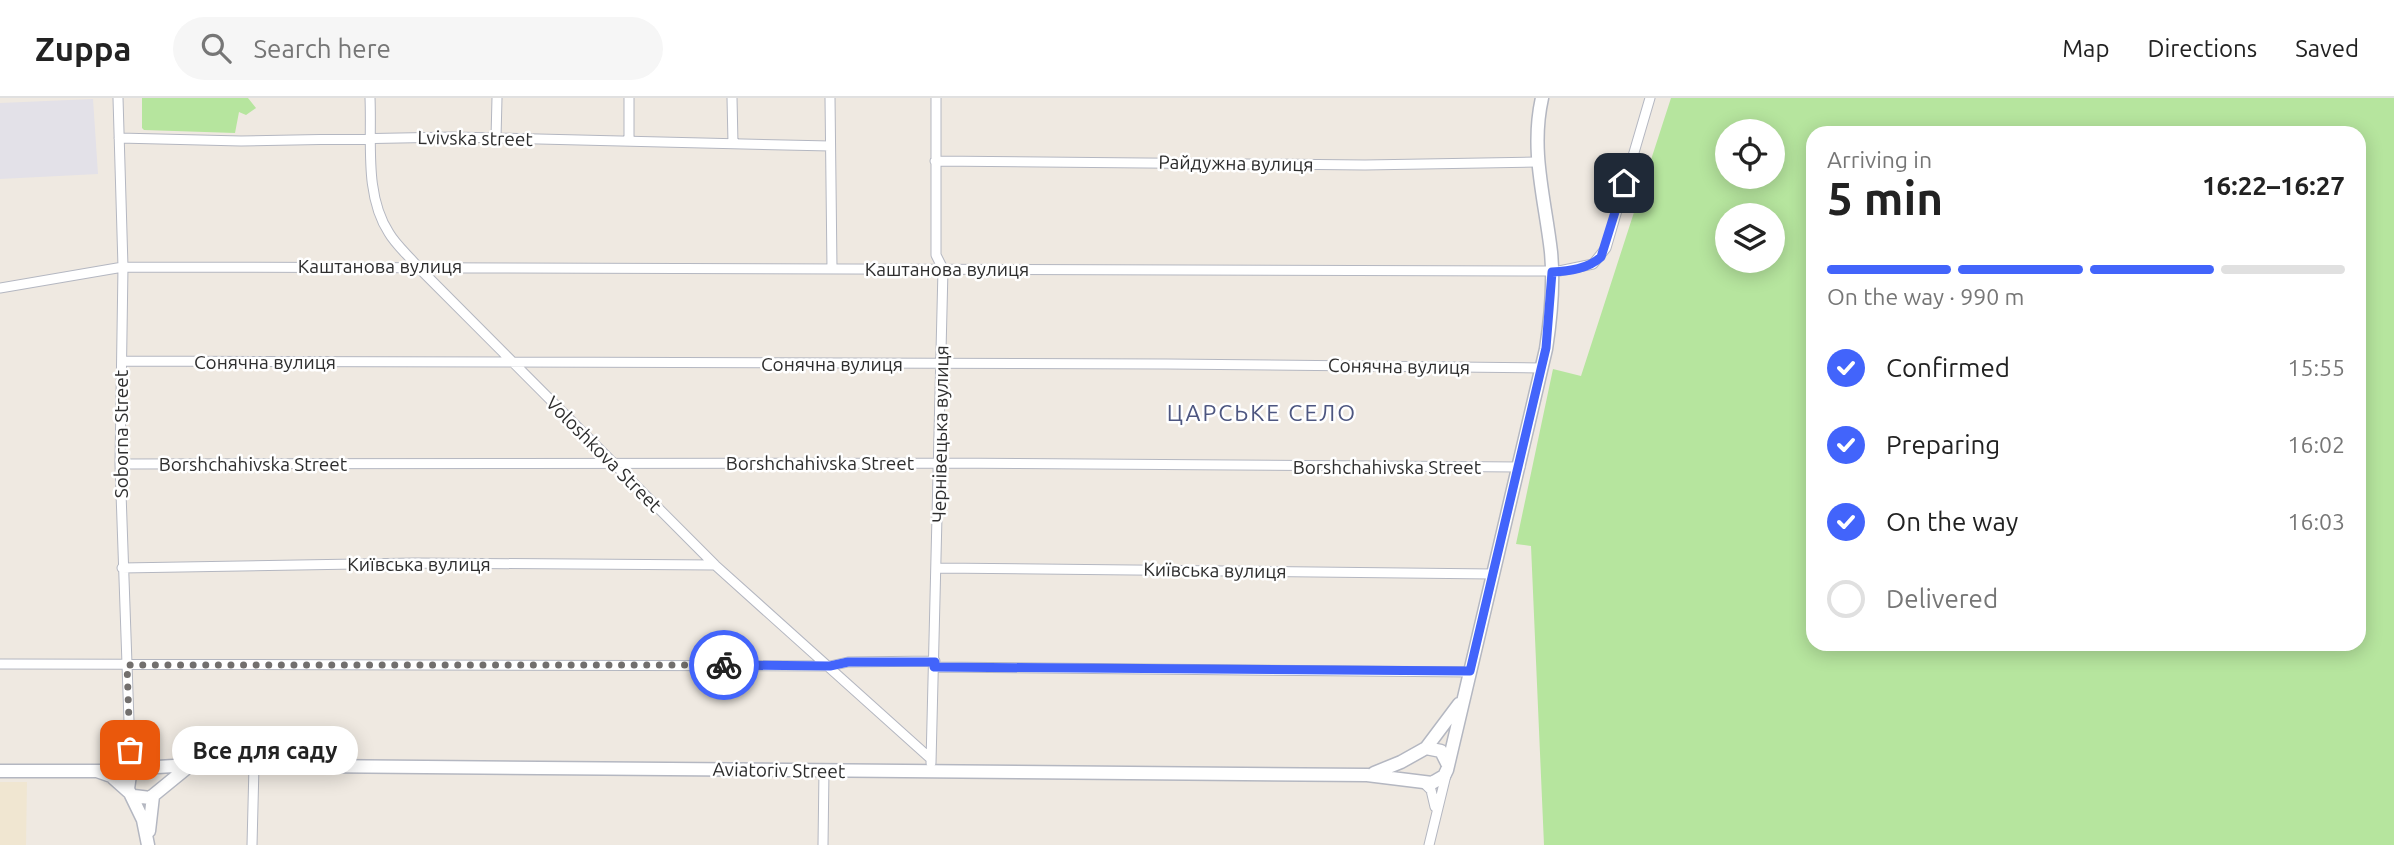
<!DOCTYPE html>
<meta charset="utf-8">
<style>
body{margin:0;font-family:Ubuntu,sans-serif;background:#f6f6f6;color:#222;height:100vh;display:flex;flex-direction:column;font-size:26px;white-space:nowrap}
*{box-sizing:border-box;margin:0}
p{font-size:23px;color:#767676}
.icon{flex:none;width:38px;height:38px;fill:none;stroke:currentColor;stroke-width:2;stroke-linecap:round;stroke-linejoin:round}
.map{position:relative;flex:1;overflow:hidden}
.sheet{position:absolute;left:1806px;top:28px;width:560px;height:525px;display:flex;flex-direction:column;background:#fff;border-radius:21px;box-shadow:0 4px 18px #0003}
.sheet>*{flex:none}
.controls{position:absolute;left:1715px;top:21px;display:grid;gap:14px}
.controls a{display:grid;place-items:center;width:70px;height:70px;border-radius:50%;background:#fff;box-shadow:0 4px 18px #0003;font-size:35px}
.pin{position:absolute;display:grid;place-items:center;width:60px;height:60px;color:#fff;margin:-30px;border-radius:14px;box-shadow:0 4px 10px #0006}
.courier{position:absolute;display:grid;place-items:center;width:70px;height:70px;margin:-35px;border:5px solid #4264fb;border-radius:50%;background:#fff;color:#222;box-shadow:0 2px 9px #0007}
.bubble{position:absolute;height:49px;border-radius:24px;background:#fff;box-shadow:0 4px 18px #0003;font-size:23px;font-weight:700;line-height:49px;text-align:center}
.head em{font-style:normal;font-weight:700}
.head div{display:flex;flex-direction:column-reverse}
.head{display:flex;align-items:center;justify-content:space-between;height:119px;padding:0 21px}
h1{font-size:46px;font-weight:700;line-height:52px}
.bar{display:grid;grid-template-columns:repeat(4,1fr);gap:10px 7px;align-content:center;height:84px;padding:0 21px}
.bar i{height:9px;border-radius:5px;background:#e0e0e0}
.bar .active{background:#4264fb}
.bar p{grid-column:span 4}
ol{padding:0 21px;list-style:none}
li{display:flex;align-items:center;gap:21px;height:77px}
li p{margin-inline-start:auto}
li .icon{padding:7px;border-radius:50%;background:#4264fb;color:#fff;stroke-width:4}
li:last-child{color:#767676}
li i{width:38px;height:38px;border:4px solid #e0e0e0;border-radius:50%}
header{display:flex;align-items:center;gap:42px;box-sizing:border-box;height:98px;padding:0 35px;background:#fff;border-bottom:2px solid #e0e0e0}
header strong{font-size:33px}
nav{display:flex;gap:38px;margin-inline-start:auto;font-size:24px}
.search{width:490px;height:63px;background:#f6f6f6;display:flex;align-items:center;gap:18px;box-sizing:border-box;padding:0 24px;border-radius:38px;color:#767676;font-size:26px}
.map>svg:first-child{display:block}
.industrial{fill:#e3e1e8}
.education{fill:#f0e6d1}
.green{fill:#b6e59e;fill-rule:evenodd}
.lines{fill:none;stroke-linecap:round;stroke-linejoin:round}
.street-casing{stroke:#b4b7c1;stroke-width:11}
.secondary-casing{stroke:#b4b7c1;stroke-width:15}
.street{stroke:#fff;stroke-width:9}
.secondary{stroke:#fff;stroke-width:12}
.done{stroke:#726f6d;stroke-width:7;stroke-dasharray:0 12.6}
.route{stroke:#4264fb;stroke-width:9}
.labels{text-anchor:middle;dominant-baseline:central;stroke-width:5;stroke-linejoin:round;paint-order:stroke}
.street-label{font-size:19px;fill:#2e2e2e;stroke:#fff}
.quarter-label{font-size:23px;letter-spacing:2px;fill:#4d5680;stroke:#fff}
</style>
<header>
<strong>Zuppa</strong>
<div class="search"><svg class="icon" aria-label="search" viewBox="0 0 24 24"><circle cx="10" cy="10" r="6"/><path d="M15 15l6 6"/></svg>Search here</div>
<nav><a>Map</a><a>Directions</a><a>Saved</a></nav>
</header>
<div class="map">
<svg width="2394" height="747" viewBox="0 0 2394 747">
<rect width="100%" height="100%" fill="#efe9e1"/>
<path class="industrial" d="M93,1L98,76L0,81V5Z"/>
<path class="education" d="M0,684H27L26,747H0Z"/>
<path class="green" d="M142,0H248L256,10L246,17L239,14L235,35L144,32L142,30Z
M1671,0H2394V747H1544L1531,448L1516,446L1553,271L1581,278ZM1773,33V79H1727V33ZM2359,35V546H1813V35ZM1773,117V163H1727V117Z"/>
<g class="lines">
<g class="street-casing">
<path id="street" d="M118,0L123,169L120,366L130,652L137,671
M370,0C372,43 364,97 389,135C396,147 408,157 417,168L715,467L931,661
M732,0L733,45
M830,0L832,170
M119,40L241,43L453,39L830,48
M496,40L497,0
M629,43V0
M935,63L1365,67L1536,64
M0,190L123,169L1559,173L1593,166L1606,150L1650,0
M122,263L1167,266L1542,270
M120,366L939,365L1520,369
M122,470L415,465L715,467
M937,470L1493,476
M0,566L830,568L848,564L935,563
M934,569L1470,574
M931,665L943,171L936,157V0
M1424,685L1431,692L1435,709
M252,747L254,668
M823,747L824,672
M1429,747L1447,673"/>
</g>
<g class="secondary-casing">
<path id="secondary" d="M1426,650L1459,606
M0,673H133
M97,673L111,678L130,695
M1374,675L1401,664L1426,650L1441,653L1448,667
M134,698L150,700L188,669
M149,733L153,698
M148,747L143,722L128,691L130,677L140,670L191,667L1367,677L1432,685L1444,678L1447,672L1546,251C1551,219 1554,186 1551,154C1545,101 1530,53 1542,0"/>
</g>
<use href="#street" class="street"/>
<use href="#secondary" class="secondary"/>
</g>
<g class="lines">
<path class="done" d="M130,652L127,567H724"/>
<path class="route" d="M724,567L830,568L848,564H935L934,569L1470,573L1546,250L1552,174C1569,173 1588,171 1601,159L1624,85"/>
</g>
<g class="labels">
<g class="street-label">
<text transform="translate(475 40) rotate(1)">Lvivska street</text>
<text transform="translate(1236 65) rotate(1)">Райдужна вулиця</text>
<text x="380" y="168">Каштанова вулиця</text>
<text x="947" y="171">Каштанова вулиця</text>
<text x="265" y="264">Сонячна вулиця</text>
<text x="832" y="266">Сонячна вулиця</text>
<text transform="translate(1399 268) rotate(1)">Сонячна вулиця</text>
<text transform="translate(121 336) rotate(-90)">Soborna Street</text>
<text transform="translate(940 336) rotate(-89)">Чернівецька вулиця</text>
<text transform="translate(604 356) rotate(45)">Voloshkova Street</text>
<text x="820" y="365">Borshchahivska Street</text>
<text x="253" y="366">Borshchahivska Street</text>
<text x="1387" y="369">Borshchahivska Street</text>
<text x="419" y="466">Київська вулиця</text>
<text transform="translate(1215 472) rotate(1)">Київська вулиця</text>
<text transform="translate(779 672) rotate(1)">Aviatoriv Street</text>
</g>
<g class="quarter-label">
<text x="1262" y="314">ЦАРСЬКЕ СЕЛО</text>
</g>
</g>
</svg>
<div class="controls">
<a><svg class="icon" aria-label="locate" viewBox="0 0 24 24"><circle cx="12" cy="12" r="6"/><path d="M12 2v4M12 18v4M2 12h4M18 12h4"/></svg></a>
<a><svg class="icon" aria-label="layers" viewBox="0 0 24 24"><path d="M12 4l9 5-9 5-9-5zM3 14l9 5 9-5"/></svg></a>
</div>
<div class="pin" style="left:130px;top:652px;background:#ea580c"><svg class="icon" aria-label="bag" viewBox="0 0 24 24"><path d="M5 8h14l-1 12H6zM9 8a3 3 0 0 1 6 0"/></svg></div>
<div class="pin" style="left:1624px;top:85px;background:#1f2937"><svg class="icon" aria-label="home" viewBox="0 0 24 24"><path d="M3 11l9-7 9 7M6 9v11h12V9"/></svg></div>
<div class="courier" style="left:724px;top:567px"><svg class="icon" aria-label="bike" viewBox="0 0 24 24"><circle cx="6" cy="16" r="4"/><circle cx="18" cy="16" r="4"/><path d="M6 16l4-8h5l3 8M10 8l3 8H6M13 5h3"/></svg></div>
<div class="bubble" style="left:172px;top:628px;width:186px">Все для саду</div>
<section class="sheet">
<div class="head"><div><h1>5 min</h1><p>Arriving in</p></div><em>16:22–16:27</em></div>
<div class="bar"><i class="active"></i><i class="active"></i><i class="active"></i><i></i><p>On the way · 990 m</p></div>
<ol>
<li><svg class="icon" aria-label="check" viewBox="0 0 24 24"><path d="M5 12l5 5 9-10"/></svg>Confirmed<p>15:55</p></li>
<li><svg class="icon" aria-label="check" viewBox="0 0 24 24"><path d="M5 12l5 5 9-10"/></svg>Preparing<p>16:02</p></li>
<li><svg class="icon" aria-label="check" viewBox="0 0 24 24"><path d="M5 12l5 5 9-10"/></svg>On the way<p>16:03</p></li>
<li><i></i>Delivered</li>
</ol>
</section>
</div>
